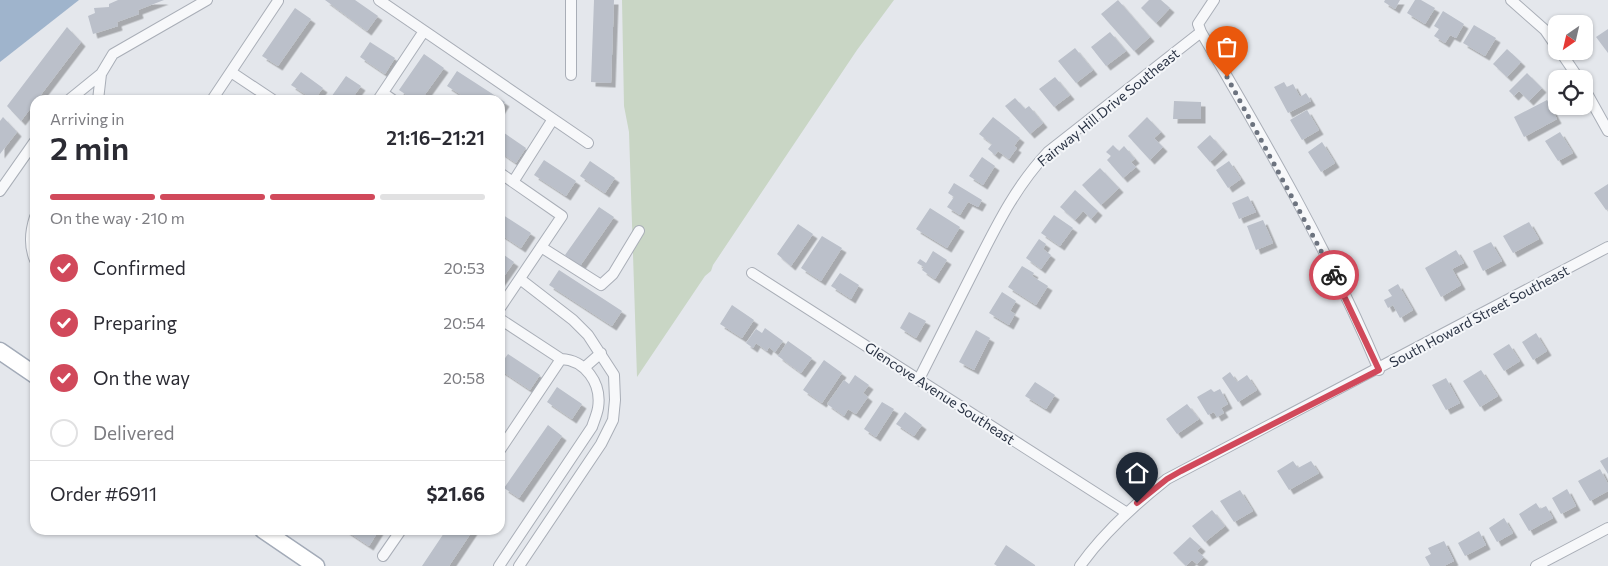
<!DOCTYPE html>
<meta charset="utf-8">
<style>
body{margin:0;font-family:Commissioner,sans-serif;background:#f7f7f7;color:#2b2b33;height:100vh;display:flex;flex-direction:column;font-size:19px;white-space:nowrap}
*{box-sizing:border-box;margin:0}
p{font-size:16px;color:#7c7c81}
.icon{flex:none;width:28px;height:28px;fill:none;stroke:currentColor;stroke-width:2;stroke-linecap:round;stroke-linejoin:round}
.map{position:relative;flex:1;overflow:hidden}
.sheet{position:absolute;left:30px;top:95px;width:475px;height:440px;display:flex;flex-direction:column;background:#fff;border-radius:15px;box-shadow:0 1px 4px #0004}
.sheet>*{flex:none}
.needle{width:32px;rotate:214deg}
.tools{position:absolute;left:1548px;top:15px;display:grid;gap:10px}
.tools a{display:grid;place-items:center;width:45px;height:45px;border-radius:10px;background:#fff;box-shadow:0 1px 4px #0004;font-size:25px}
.pin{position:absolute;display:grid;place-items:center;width:42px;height:42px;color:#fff;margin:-51px -21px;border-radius:50% 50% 50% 0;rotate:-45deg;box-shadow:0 0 5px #0007}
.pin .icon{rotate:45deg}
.courier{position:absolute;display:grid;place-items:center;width:50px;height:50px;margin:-25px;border:4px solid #d1495b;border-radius:50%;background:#fff;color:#222;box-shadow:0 1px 6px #0007}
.head em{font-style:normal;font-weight:600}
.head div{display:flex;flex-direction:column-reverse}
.head{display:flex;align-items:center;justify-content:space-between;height:85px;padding:0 20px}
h1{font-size:32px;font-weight:600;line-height:38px}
.bar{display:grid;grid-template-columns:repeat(4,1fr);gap:8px 5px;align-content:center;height:60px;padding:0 20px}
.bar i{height:6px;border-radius:4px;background:#e1e1e2}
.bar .on{background:#d1495b}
.bar p{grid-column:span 4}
.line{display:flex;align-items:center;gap:12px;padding:0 20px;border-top:1px solid #e1e1e2}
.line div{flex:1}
ol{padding:0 20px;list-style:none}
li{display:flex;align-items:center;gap:15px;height:55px}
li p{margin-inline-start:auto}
li .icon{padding:5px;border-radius:50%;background:#d1495b;color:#fff;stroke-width:4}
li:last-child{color:#7c7c81}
li i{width:28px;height:28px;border:2px solid #e1e1e2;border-radius:50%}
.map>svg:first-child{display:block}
.green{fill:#c9d6c5}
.water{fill:#9fb4cc}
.building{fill:#bbc0ca;filter:url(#shadow)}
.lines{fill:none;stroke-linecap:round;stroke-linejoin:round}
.minor-casing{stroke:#a9aeb7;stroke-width:12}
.primary-casing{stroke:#a3abb8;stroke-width:19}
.minor{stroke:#f7f8fa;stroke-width:10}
.primary{stroke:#fff;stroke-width:16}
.done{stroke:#6c737f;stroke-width:5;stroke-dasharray:0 9}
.route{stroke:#d1495b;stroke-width:6}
.labels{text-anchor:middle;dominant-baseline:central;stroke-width:4;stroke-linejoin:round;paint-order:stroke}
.street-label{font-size:14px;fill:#2b3445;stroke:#f4f6f9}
</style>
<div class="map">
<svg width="1608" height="566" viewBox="0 0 1608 566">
<defs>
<filter id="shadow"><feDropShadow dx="4.5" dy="4.5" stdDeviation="0" flood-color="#0004"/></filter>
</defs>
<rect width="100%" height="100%" fill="#e4e7ec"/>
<path class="green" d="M622,0H894L857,50L713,265L711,271L705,276L637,377L629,132L624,106Z"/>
<path class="water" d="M0,0H79L0,62Z"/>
<path class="building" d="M118,0H164L138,10L139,14L117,22L118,26L93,34L88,16L95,13L94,8L109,7V4Z
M325,0H355L378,16L367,31Z
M594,0H614L611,83L591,82Z
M1118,0L1150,37L1134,51L1101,14Z
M1149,0H1161L1170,8L1156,23L1141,8Z
M1385,0H1400L1395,9L1384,2Z
M1415,0H1421L1435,8L1425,24L1407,13Z
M295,8L311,19L278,66L262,56Z
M1443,11L1464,24L1456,38L1450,35L1445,43L1434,36L1439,29L1434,26Z
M1474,25L1496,38L1485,56L1463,43Z
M67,27L81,42L21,121L7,106Z
M1608,29V53L1596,37Z
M1110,32L1126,51L1106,66L1091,47Z
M370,42L395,58L385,74L360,57Z
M1075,48L1093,70L1076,83L1058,61Z
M1507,49L1521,62L1507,77L1493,64Z
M424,54L444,68L421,100H414L399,90Z
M457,71L505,102L500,110V100H469L447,86Z
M301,72L323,88L314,100L291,85Z
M1527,73L1542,88L1529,101L1519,91L1514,96L1509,91Z
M346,76L361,86L351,100H329Z
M1055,77L1070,95L1054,107L1039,89Z
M1284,82L1287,87L1293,84L1300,97L1306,93L1311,101L1288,113L1274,87Z
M1015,98L1025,109L1029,106L1043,123L1030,134L1005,106Z
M1547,100L1557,119L1524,137L1514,117Z
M1174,101L1201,102V119H1173Z
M1307,110L1319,130L1302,140L1290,120Z
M3,117L17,132L0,154V121Z
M993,117L1020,138L1014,146L1017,148L1009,159L998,151L995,155L988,149L992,144L979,134Z
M1147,117L1161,132L1154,138L1163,147L1150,160L1128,136Z
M500,130L526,148L516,163L500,152Z
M1560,132L1573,153L1558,161L1545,141Z
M1210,135L1223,150L1210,162L1197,147Z
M1322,142L1335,163L1321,172L1308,152Z
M1113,145L1119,151L1124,146L1135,159L1131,162L1136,167L1123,178L1107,160L1111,156L1106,152Z
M982,157L995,166L983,185L969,176Z
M544,160L576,181L566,196L534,175Z
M590,161L615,178L605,193L580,176Z
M1229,161L1241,179L1228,188L1216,170Z
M1100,168L1119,188L1101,205L1082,185Z
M954,183L982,200L978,207L968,202L960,215L947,207L954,197L948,193Z
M1608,184V209L1606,210L1594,193Z
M1075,190L1098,211L1091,219L1083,211L1075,220L1060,207Z
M1248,196L1256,212L1239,219L1232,203Z
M599,207L614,217L580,266L565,255Z
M930,208L960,227L947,248L916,229Z
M500,213L531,233L521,248L500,234Z
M1054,215L1073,228L1060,246L1041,233Z
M1263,220L1273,243L1256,250L1247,226Z
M1529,222L1539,239L1513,253L1503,236Z
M798,224L813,234L791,266L777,254Z
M822,236L842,248L821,281L801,268Z
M1039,239L1046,244L1043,249L1051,255L1041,269L1026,258Z
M1491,242L1502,261L1483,271L1473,251Z
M1456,250L1464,263L1452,269L1461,285L1441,297L1425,268Z
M933,251L947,260L935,279L922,270L924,267L917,263L920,259L926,263Z
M500,252L514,262L500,282Z
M1022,266L1034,273L1032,276L1048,286L1036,305L1008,287Z
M559,270L622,311L612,326L549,285Z
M840,273L859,285L851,299L831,286Z
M1398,284L1413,310L1400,318L1393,305L1388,308L1384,300L1392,296L1388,290Z
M1002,292L1016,301L1010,311L1015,314L1009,325L989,313Z
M732,305L754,320L742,338L720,324Z
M909,312L926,321L916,338L900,328Z
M765,328L783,341L775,352L769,347L767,351L756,343L753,348L746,343L756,329L762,333Z
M976,330L990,338L974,370L959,362Z
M1536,333L1547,351L1533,360L1522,342Z
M788,341L812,358L801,373L778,356Z
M1509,344L1520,361L1504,371L1493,354Z
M508,354L540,375L530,390L500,370V365Z
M824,360L842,373L822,403L803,390Z
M1481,370L1498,396L1480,407L1463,381Z
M1230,372L1237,382L1247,375L1257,390L1238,402L1222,378Z
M855,375L869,385L863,393L868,397L856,414L848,409L844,416L827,404L844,380L849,384Z
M1446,378L1460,403L1446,410L1432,385Z
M1035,382L1055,395L1046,409L1025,396Z
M557,387L582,404L572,419L547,402Z
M1211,389L1214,392L1220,389L1228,404L1221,408L1224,413L1217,417L1214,412L1208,415L1197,397Z
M882,402L894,409L876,437L864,429Z
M1187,404L1199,419L1177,434L1166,419Z
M905,412L922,425L914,436L896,424Z
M548,425L562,436L519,498L504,488Z
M1608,457V474L1600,461Z
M1293,461L1298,468L1311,461L1319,473L1289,490L1277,471Z
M1600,469L1608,484V491L1590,501L1578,481Z
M1567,489L1576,506L1561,514L1552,498Z
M1240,490L1253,511L1234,522L1220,501Z
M1536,503L1540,509L1546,506L1553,518L1529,531L1519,514Z
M1212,510L1225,526L1205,542L1192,526Z
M1504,518L1513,533L1497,542L1489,528Z
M345,530H379L369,546Z
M446,530H473L449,566H422Z
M1479,531L1486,545L1465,556L1458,543Z
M1190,537L1201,547L1197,551L1204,557L1197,564L1192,560L1186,566L1173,553Z
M1444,541L1454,561L1444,566H1430L1425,557L1431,554L1428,548Z
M1006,545L1035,565V566H997L994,564Z"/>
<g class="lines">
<g class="minor-casing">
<path id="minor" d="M379,0L588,143
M1511,0L1545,30L1556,46
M1201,32C1265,141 1330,253 1379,370
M1560,51L1579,79
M231,72L273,100
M571,75V0
M1584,88L1608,131
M383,93L393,100
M69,100L101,74L113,54L207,0
M98,100L101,74
M212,100L278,1
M378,100L424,31
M500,173L562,216L500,308
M513,182L553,119
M0,191L35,141
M35,217C30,232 29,246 35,260
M541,247L601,285L613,274L639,231
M752,273L1127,513
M585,367L601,353
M919,379C937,343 955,308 973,272C995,229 1014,188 1048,152L1201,32L1198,24L1214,0
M500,450L561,359
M383,556L401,530
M499,566L592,427C594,421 597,414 598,408C602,383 585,360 561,359L500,319
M519,566L601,444L613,420L615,400L614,375L588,335L573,320L520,279
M1080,566C1104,532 1134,505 1167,479L1608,247
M1536,566L1608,528"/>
</g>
<g class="primary-casing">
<path id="primary" d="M0,351L35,375
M263,530L316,566"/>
</g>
<use href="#minor" class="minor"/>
<use href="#primary" class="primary"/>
</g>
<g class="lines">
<path class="done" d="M1227,77L1334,275"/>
<path class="route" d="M1137,503L1167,479L1181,471L1379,370L1334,275"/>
</g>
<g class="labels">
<g class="street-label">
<text transform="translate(1108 107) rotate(-39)">Fairway Hill Drive Southeast</text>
<text transform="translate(1479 316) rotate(-28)">South Howard Street Southeast</text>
<text transform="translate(940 393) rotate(33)">Glencove Avenue Southeast</text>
</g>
</g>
</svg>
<div class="tools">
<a><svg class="needle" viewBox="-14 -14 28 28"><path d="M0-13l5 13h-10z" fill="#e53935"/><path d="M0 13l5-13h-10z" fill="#7c7c81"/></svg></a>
<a><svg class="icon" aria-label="locate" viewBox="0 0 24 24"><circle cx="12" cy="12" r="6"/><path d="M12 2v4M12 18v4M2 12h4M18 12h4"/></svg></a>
</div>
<div class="pin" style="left:1227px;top:77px;background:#ea580c"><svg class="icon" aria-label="bag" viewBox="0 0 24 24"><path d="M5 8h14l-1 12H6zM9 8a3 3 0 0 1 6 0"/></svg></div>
<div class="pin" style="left:1137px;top:503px;background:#1f2937"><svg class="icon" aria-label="home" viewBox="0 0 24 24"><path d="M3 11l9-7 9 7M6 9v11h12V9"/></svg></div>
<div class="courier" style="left:1334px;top:275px"><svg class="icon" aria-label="bike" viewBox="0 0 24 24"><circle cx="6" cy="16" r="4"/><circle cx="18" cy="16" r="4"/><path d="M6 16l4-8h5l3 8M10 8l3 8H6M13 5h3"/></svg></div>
<section class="sheet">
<div class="head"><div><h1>2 min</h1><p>Arriving in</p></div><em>21:16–21:21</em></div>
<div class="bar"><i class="on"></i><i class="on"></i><i class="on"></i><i></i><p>On the way · 210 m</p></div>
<ol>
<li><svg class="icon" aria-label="check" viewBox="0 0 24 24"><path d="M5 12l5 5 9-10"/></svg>Confirmed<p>20:53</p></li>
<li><svg class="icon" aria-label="check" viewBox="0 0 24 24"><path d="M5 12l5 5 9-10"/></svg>Preparing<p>20:54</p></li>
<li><svg class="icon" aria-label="check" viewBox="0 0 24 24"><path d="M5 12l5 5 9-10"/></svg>On the way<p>20:58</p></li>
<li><i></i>Delivered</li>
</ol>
<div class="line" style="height:65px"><div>Order #6911</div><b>$21.66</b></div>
</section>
</div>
